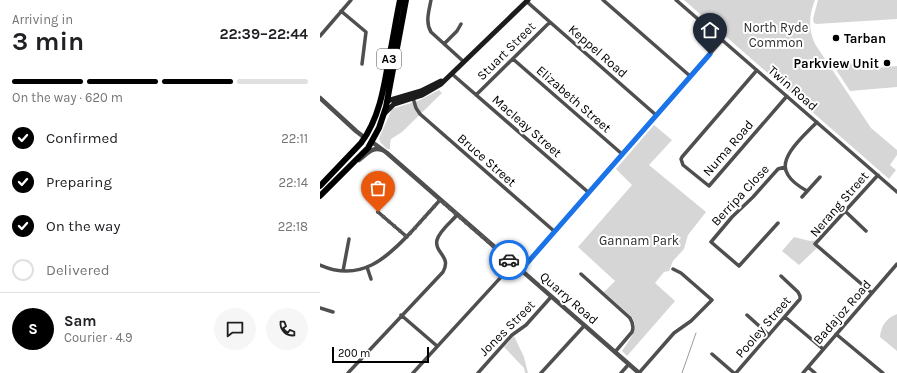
<!DOCTYPE html>
<meta charset="utf-8">
<style>
body{margin:0;font-family:Karla,sans-serif;background:#f6f6f6;color:#202124;height:100vh;display:flex;flex-direction:column;font-size:15px;white-space:nowrap}
*{box-sizing:border-box;margin:0}
p{font-size:13px;color:#757577}
.icon{flex:none;width:22px;height:22px;fill:none;stroke:currentColor;stroke-width:2;stroke-linecap:round;stroke-linejoin:round}
.map{position:relative;flex:1;overflow:hidden}
.panel{display:flex;flex-direction:column;background:#fff;width:320px}
.panel>*{flex:none}
.scale{position:absolute;left:12px;bottom:10px;width:97px;box-sizing:border-box;padding-left:4px;border:2px solid #000;border-top:0;font-size:11px;line-height:14px;white-space:nowrap;color:#000;-webkit-text-stroke:3px #fff;paint-order:stroke}
.pin{position:absolute;display:grid;place-items:center;width:34px;height:34px;color:#fff;margin:-41px -17px;border-radius:50% 50% 50% 0;rotate:-45deg;box-shadow:0 0 4px #0007}
.pin .icon{rotate:45deg}
.courier{position:absolute;display:grid;place-items:center;width:40px;height:40px;margin:-20px;border:3px solid #1a73e8;border-radius:50%;background:#fff;color:#222;box-shadow:0 1px 5px #0007}
.headline em{font-style:normal;font-weight:700}
.headline div{display:flex;flex-direction:column-reverse}
.headline{display:flex;align-items:center;justify-content:space-between;height:68px;padding:0 12px}
h1{font-size:26px;font-weight:700;line-height:30px}
.bar{display:grid;grid-template-columns:repeat(4,1fr);gap:6px 4px;align-content:center;height:48px;padding:0 12px}
.bar i{height:5px;border-radius:3px;background:#e0e0e0}
.bar .on{background:#000}
.bar p{grid-column:span 4}
.line{display:flex;align-items:center;gap:10px;padding:0 12px;border-top:1px solid #e0e0e0}
.line div{flex:1}
.round{display:grid;place-items:center;flex:none;width:42px;height:42px;border-radius:21px;background:#f6f6f6}
ol{padding:0 12px;list-style:none}
li{display:flex;align-items:center;gap:12px;height:44px}
li p{margin-inline-start:auto}
li .icon{padding:4px;border-radius:50%;background:#000;color:#fff;stroke-width:4}
li:last-child{color:#757577}
li i{width:22px;height:22px;border:2px solid #e0e0e0;border-radius:50%}
main{display:flex;flex:1;min-height:0}
.map>svg:first-child{display:block}
.green{fill:#d6d6d6}
.lines{fill:none;stroke-linecap:round;stroke-linejoin:round}
.stream{stroke:#9d9d9d;stroke-width:1}
.minor{stroke:#4f4f4f;stroke-width:3.5}
.tertiary{stroke:#4f4f4f;stroke-width:4.5}
.secondary{stroke:#1c1c1c;stroke-width:5}
.trunk{stroke:#000;stroke-width:6}
.done{stroke:#595959;stroke-width:4;stroke-dasharray:0 7.2}
.route{stroke:#1a73e8;stroke-width:5}
.poi-dot{fill:#000;stroke:#fff;stroke-width:1.5}
.labels{text-anchor:middle;dominant-baseline:central;stroke-width:4;stroke-linejoin:round;paint-order:stroke}
.shield{fill:#fff;stroke:#4c4c4c;stroke-width:1}
.shield-label{font-size:12px;font-weight:bold;fill:#000}
.park-label{font-size:13px;fill:#2d2d2d;stroke:#fff}
.poi-label{font-size:13px;font-weight:bold;fill:#000;stroke:#fff;text-anchor:start}
.street-label{font-size:13px;fill:#000;stroke:#fff}
</style>
<main>
<section class="panel">
<div class="headline"><div><h1>3 min</h1><p>Arriving in</p></div><em>22:39–22:44</em></div>
<div class="bar"><i class="on"></i><i class="on"></i><i class="on"></i><i></i><p>On the way · 620 m</p></div>
<ol>
<li><svg class="icon" aria-label="check" viewBox="0 0 24 24"><path d="M5 12l5 5 9-10"/></svg>Confirmed<p>22:11</p></li>
<li><svg class="icon" aria-label="check" viewBox="0 0 24 24"><path d="M5 12l5 5 9-10"/></svg>Preparing<p>22:14</p></li>
<li><svg class="icon" aria-label="check" viewBox="0 0 24 24"><path d="M5 12l5 5 9-10"/></svg>On the way<p>22:18</p></li>
<li><i></i>Delivered</li>
</ol>
<div class="line" style="height:72px"><b class="round" style="background:#000;color:#fff">S</b><div><b>Sam</b><p>Courier · 4.9</p></div><a class="round"><svg class="icon" aria-label="chat" viewBox="0 0 24 24"><path d="M4 5h16v11H9l-5 4z"/></svg></a><a class="round"><svg class="icon" aria-label="phone" viewBox="0 0 24 24"><path d="M5 4h4l2 5-3 2q2 4 5 5l2-3 5 2v4C11 20 4 13 5 4z"/></svg></a></div>
</section>
<div class="map">
<svg width="577" height="373" viewBox="0 0 577 373">
<rect width="100%" height="100%" fill="#fff"/>
<path class="green" d="M364,0H495C489,15 488,29 495,44L551,128L577,150V155L570,165L576,170L569,179Z
M498,0H577V19L496,24L494,23L493,19Z
M549,62L557,68L577,66V87L530,91L513,65Z
M119,90L122,93L82,132L71,139L70,144V149H67L60,142L59,138L72,109L100,100Z
M334,125L352,140L329,165L386,212L368,235L364,249L353,261L349,271L344,272L335,283L355,301L307,356L302,351C308,341 320,330 312,317L284,292L295,281L258,247L312,185L296,169Z
M474,237L490,241L498,240L495,244L498,247L479,265L462,251Z
M577,314V351L560,337C561,326 566,318 577,314Z
M194,336L204,357L208,373H205L204,368L184,347Z"/>
<g class="lines">
<path class="stream" d="M362,373L376,333"/>
<path class="minor" d="M111,0C109,11 105,22 111,32L144,62
M283,0L370,76
M356,0L577,192
M206,1L336,115
M21,11L46,32L42,64
M0,36L31,0
M124,44L137,31L141,24
M193,59L302,154
M437,70L362,157L361,159L363,165L389,186L467,96
M132,74L268,192
M156,95L230,22
M93,98L96,108L100,114L234,231
M487,191C480,187 472,182 468,175C456,158 486,134 497,122
M482,197L500,177
M525,211L546,231
M58,212L87,237
M458,223L419,266L391,242L412,217L433,197L458,169L465,167
M0,265C41,283 67,258 93,230C102,220 111,210 120,200
M47,267L51,279
M201,270L402,40
M23,271L29,239
M261,274L310,318C313,323 314,327 312,332L295,352
M552,293L495,244L558,175
M0,308L13,312
M81,315L117,346
M427,315L449,335
M465,317L503,349
M516,334L563,373
M392,354L414,373
M488,367L495,373
M28,373L123,272C132,256 114,253 117,240C119,231 131,222 137,215
M93,373L193,264
M158,373L192,335L206,325L231,297
M221,373L264,326
M301,373L309,364
M319,373L354,333L371,321L392,300L361,273L353,269
M416,373L480,299V296L478,292L461,276
M483,373L577,264"/>
<path class="tertiary" d="M0,98L36,131L45,138
M52,142L67,153L319,373
M39,160C46,155 52,146 62,150"/>
<path class="secondary" d="M67,101L101,91L121,81
M65,113L74,104L102,95L121,84L208,0"/>
<path class="trunk" d="M0,186L41,143C59,119 64,88 69,58C73,39 76,19 80,0
M0,196L48,148L59,128L66,107L86,0"/>
</g>
<g class="lines">
<path class="done" d="M58,212L87,237L120,200L189,260"/>
<path class="route" d="M189,260L201,270L390,54"/>
</g>
<g class="poi-dot">
<circle cx="516" cy="38" r="4"/>
<circle cx="567" cy="63" r="4"/>
</g>
<g class="labels">
<rect class="shield" x="57" y="49" width="24" height="20" rx="3"/>
<g class="shield-label">
<text x="69" y="59">A3</text>
</g>
<g class="park-label">
<text x="456" y="27">North Ryde<tspan x="456" dy="15">Common</tspan></text>
<text x="319" y="240">Gannam Park</text>
</g>
<g class="poi-label">
<text x="524" y="38">Tarban</text>
<text x="559" y="63" text-anchor="end">Parkview Unit</text>
</g>
<g class="street-label">
<text transform="translate(186 51) rotate(-45)">Stuart Street</text>
<text transform="translate(278 51) rotate(41)">Keppel Road</text>
<text transform="translate(473 88) rotate(41)">Twin Road</text>
<text transform="translate(254 99) rotate(41)">Elizabeth Street</text>
<text transform="translate(207 126) rotate(41)">Macleay Street</text>
<text transform="translate(408 148) rotate(-49)">Numa Road</text>
<text transform="translate(167 160) rotate(41)">Bruce Street</text>
<text transform="translate(420 195) rotate(-47)">Berripa Close</text>
<text transform="translate(519 204) rotate(-49)">Nerang Street</text>
<text transform="translate(249 298) rotate(41)">Quarry Road</text>
<text transform="translate(522 312) rotate(-49)">Badajoz Road</text>
<text transform="translate(443 327) rotate(-49)">Pooley Street</text>
<text transform="translate(187 328) rotate(-45)">Jones Street</text>
</g>
</g>
</svg>
<div class="scale">200 m</div>
<div class="pin" style="left:58px;top:212px;background:#ea580c"><svg class="icon" aria-label="bag" viewBox="0 0 24 24"><path d="M5 8h14l-1 12H6zM9 8a3 3 0 0 1 6 0"/></svg></div>
<div class="pin" style="left:390px;top:54px;background:#1f2937"><svg class="icon" aria-label="home" viewBox="0 0 24 24"><path d="M3 11l9-7 9 7M6 9v11h12V9"/></svg></div>
<div class="courier" style="left:189px;top:260px"><svg class="icon" aria-label="car" viewBox="0 0 24 24"><path d="M5 17H2v-5l4-1 3-4h7l3 4 3 1v5h-3M9 17h6M6 11h13"/><circle cx="7" cy="17" r="2"/><circle cx="17" cy="17" r="2"/></svg></div>
</div>
</main>
